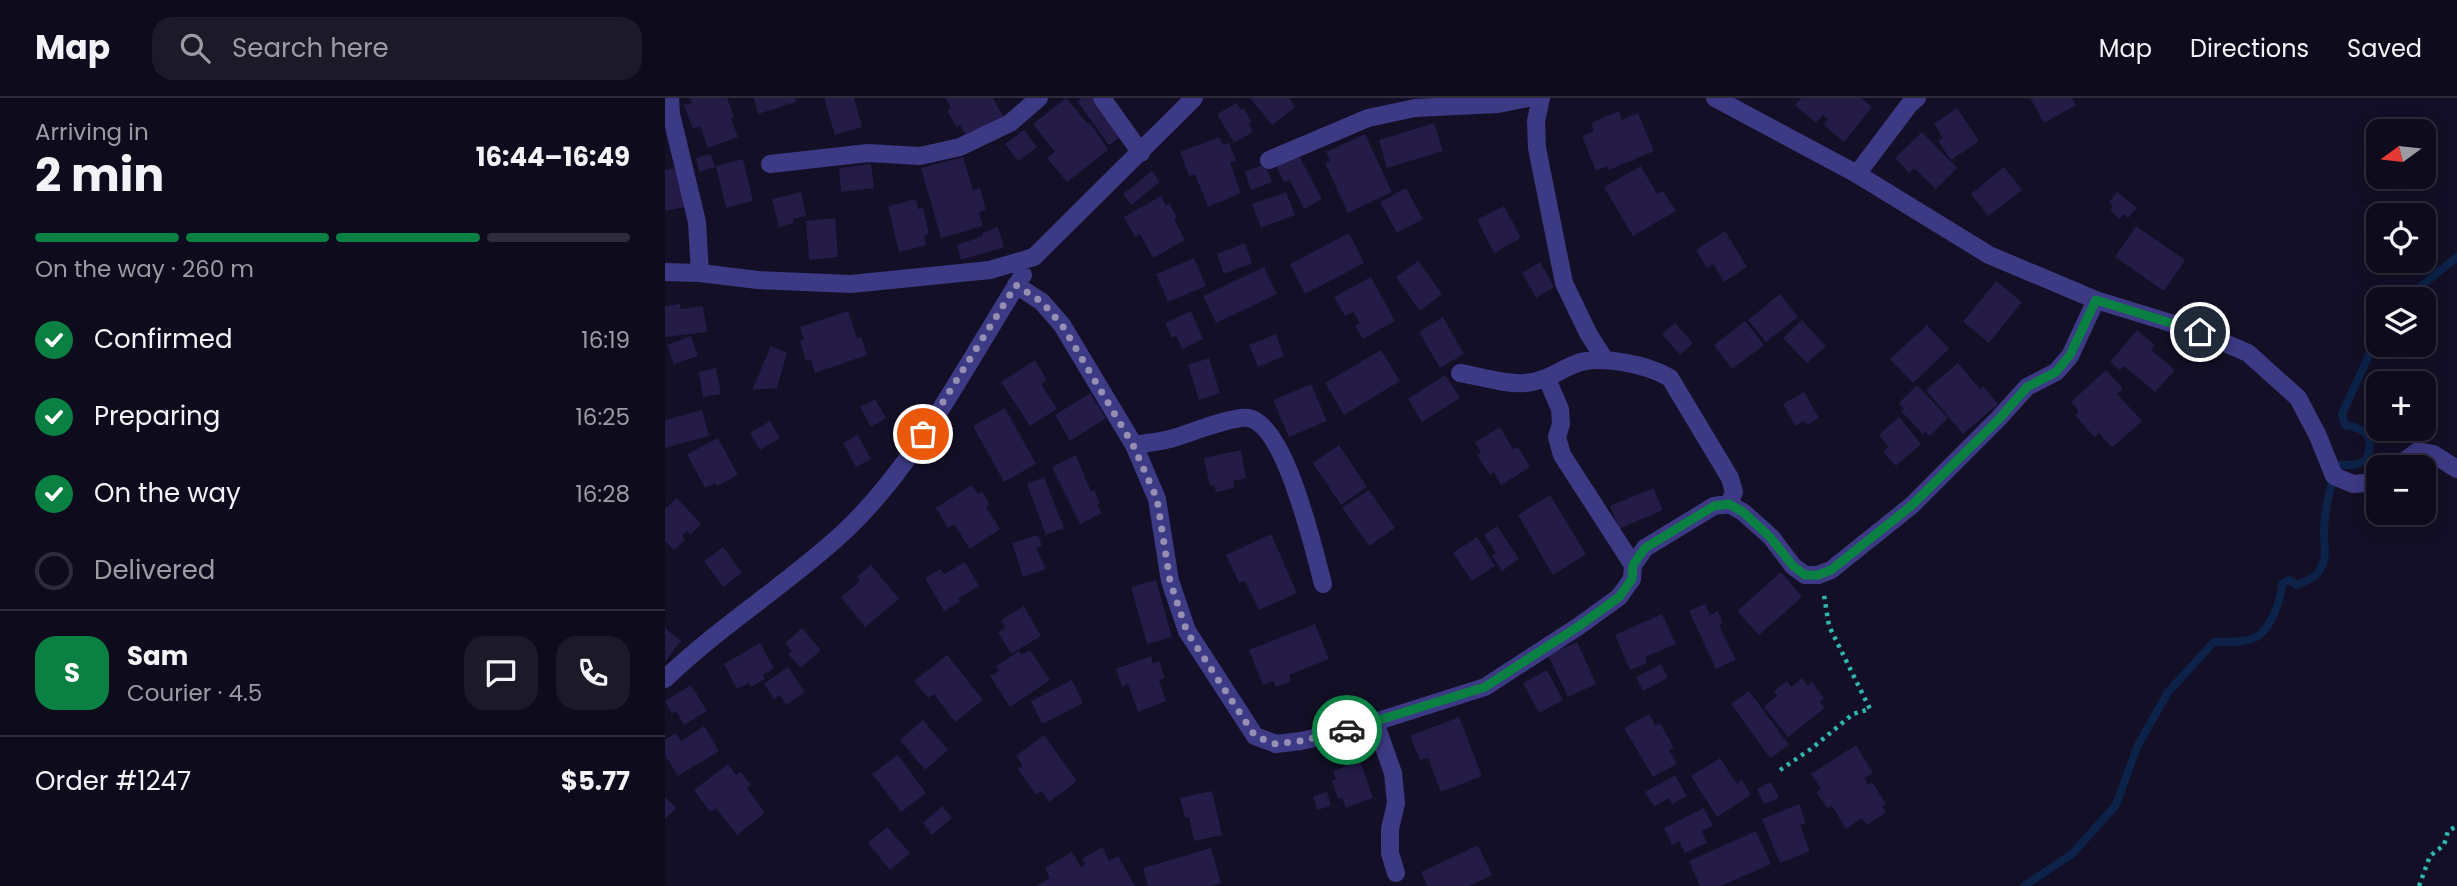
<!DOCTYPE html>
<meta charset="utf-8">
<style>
body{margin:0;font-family:Poppins,sans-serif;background:#1c1929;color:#f1f3f6;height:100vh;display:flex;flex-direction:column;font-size:26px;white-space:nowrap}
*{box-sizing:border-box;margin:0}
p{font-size:23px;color:#9b9ba3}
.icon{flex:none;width:38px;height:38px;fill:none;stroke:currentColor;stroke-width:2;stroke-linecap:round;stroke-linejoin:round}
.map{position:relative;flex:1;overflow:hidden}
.details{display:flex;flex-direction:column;background:#0e0b1c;width:665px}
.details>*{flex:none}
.needle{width:46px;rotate:255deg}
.tools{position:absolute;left:1701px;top:21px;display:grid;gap:14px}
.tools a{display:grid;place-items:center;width:70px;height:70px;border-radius:14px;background:#0e0b1c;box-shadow:0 4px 18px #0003,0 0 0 2px #2e2b3b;font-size:35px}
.pin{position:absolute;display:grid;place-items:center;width:60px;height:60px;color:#fff;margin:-30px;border:4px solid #fff;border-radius:50%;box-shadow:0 2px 7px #0007}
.courier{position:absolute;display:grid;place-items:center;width:70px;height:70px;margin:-35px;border:5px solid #0b8043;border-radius:50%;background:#fff;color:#222;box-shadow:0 2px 9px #0007}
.head em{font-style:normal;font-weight:700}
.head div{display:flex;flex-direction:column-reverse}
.head{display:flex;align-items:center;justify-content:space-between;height:119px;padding:0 35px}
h1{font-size:46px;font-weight:700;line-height:52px}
.bar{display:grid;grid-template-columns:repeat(4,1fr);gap:10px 7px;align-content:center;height:84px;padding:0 35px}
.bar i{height:9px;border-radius:5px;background:#2e2b3b}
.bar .selected{background:#0b8043}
.bar p{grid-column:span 4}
.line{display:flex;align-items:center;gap:18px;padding:0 35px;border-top:2px solid #2e2b3b}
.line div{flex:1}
.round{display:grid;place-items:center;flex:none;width:74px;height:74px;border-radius:21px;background:#1c1929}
ol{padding:0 35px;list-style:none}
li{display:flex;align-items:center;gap:21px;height:77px}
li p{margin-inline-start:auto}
li .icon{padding:7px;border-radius:50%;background:#0b8043;color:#fff;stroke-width:4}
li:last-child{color:#9b9ba3}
li i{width:38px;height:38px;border:4px solid #2e2b3b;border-radius:50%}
header{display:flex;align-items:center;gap:42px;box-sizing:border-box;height:98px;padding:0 35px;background:#0e0b1c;border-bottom:2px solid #2e2b3b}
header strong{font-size:33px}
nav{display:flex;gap:38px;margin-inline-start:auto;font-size:24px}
.search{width:490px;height:63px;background:#1c1929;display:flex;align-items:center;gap:18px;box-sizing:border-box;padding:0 24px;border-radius:21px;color:#9b9ba3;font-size:26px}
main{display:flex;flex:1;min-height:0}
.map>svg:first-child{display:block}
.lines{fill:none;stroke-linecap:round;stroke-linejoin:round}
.stream{stroke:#0c2248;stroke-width:8}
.building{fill:#241b47}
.path{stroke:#2fb8b0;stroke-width:4.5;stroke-dasharray:3.5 5;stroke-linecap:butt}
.minor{stroke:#3d3a85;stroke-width:18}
.done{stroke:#948fb3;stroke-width:7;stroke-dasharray:0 12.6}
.route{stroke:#0b8043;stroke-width:9}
</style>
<header>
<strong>Map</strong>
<div class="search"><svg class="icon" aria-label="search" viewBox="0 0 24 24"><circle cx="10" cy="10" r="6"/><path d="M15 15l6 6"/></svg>Search here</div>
<nav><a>Map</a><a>Directions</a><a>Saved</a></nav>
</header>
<main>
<section class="details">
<div class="head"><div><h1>2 min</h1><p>Arriving in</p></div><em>16:44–16:49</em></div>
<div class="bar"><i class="selected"></i><i class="selected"></i><i class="selected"></i><i></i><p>On the way · 260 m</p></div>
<ol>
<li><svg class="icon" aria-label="check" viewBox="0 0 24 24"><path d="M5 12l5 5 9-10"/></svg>Confirmed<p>16:19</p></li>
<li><svg class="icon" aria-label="check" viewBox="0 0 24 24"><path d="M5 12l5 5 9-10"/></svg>Preparing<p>16:25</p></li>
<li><svg class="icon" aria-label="check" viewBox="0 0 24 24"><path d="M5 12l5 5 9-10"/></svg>On the way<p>16:28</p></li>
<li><i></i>Delivered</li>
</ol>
<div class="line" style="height:126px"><b class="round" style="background:#0b8043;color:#fff">S</b><div><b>Sam</b><p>Courier · 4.5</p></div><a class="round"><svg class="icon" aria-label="chat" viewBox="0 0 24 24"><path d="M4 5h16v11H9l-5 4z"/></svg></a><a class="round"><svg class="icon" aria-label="phone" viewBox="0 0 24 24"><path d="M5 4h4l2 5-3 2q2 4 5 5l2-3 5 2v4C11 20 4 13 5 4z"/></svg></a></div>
<div class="line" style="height:91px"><div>Order #1247</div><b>$5.77</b></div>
</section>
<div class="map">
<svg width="1792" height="788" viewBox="0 0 1792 788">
<rect width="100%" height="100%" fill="#130f26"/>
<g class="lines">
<path class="stream" d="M1740,201L1792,159
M1359,788L1407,756L1451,707L1472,649L1503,594L1549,544C1562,544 1576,545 1589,540C1605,534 1616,502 1617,486L1624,482L1632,487C1637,484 1647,481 1651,477C1665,461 1658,447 1659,430C1661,408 1664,387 1675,367H1688L1701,363C1710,340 1704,331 1680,327L1677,316L1713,237"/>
</g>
<path class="building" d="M25,0H62L69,19L66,21L73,39L43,50L35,28L28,31L19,7L27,5Z
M89,0H130L131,4L93,16Z
M159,0H189L197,29L170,37Z
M281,0H328L338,18L301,38L295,27L291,29L282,12L286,10Z
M401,0L423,26L425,25L443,52L402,84L382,60L390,54L368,26Z
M417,0H429L457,38L444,47L412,3Z
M585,0H624L630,9L607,27Z
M1136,0H1196L1207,9L1179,44L1159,27L1163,21L1158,17L1151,25L1130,7Z
M1365,0H1407L1411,7L1379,25Z
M572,5L576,12L579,11L587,24L584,26L588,34L569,45L552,16Z
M1292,10L1314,43L1286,62L1273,43L1278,40L1269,26Z
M954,13L957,22L973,15L989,53L944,72L942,68L931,73L917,38L929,33L926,25Z
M769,25L778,53L722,70L714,42Z
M359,32L372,49L353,63L340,46Z
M1257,34L1292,70L1271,91L1249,70L1244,75L1230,60Z
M700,36L727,94L683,115L660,65L665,63L661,54Z
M554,39L558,47L564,45L571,63L565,65L576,95L543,109L530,76L524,78L515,54Z
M632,54L657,101L639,111L625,82L619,84L610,66Z
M46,56L50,69L34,74L31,60Z
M298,59L308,92L315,90L321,112L314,114L318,128L276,140L256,70Z
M78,61L88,103L61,110L51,68Z
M206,66L209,90L176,94L174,70Z
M600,66L607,84L586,92L580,74Z
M976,68L992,96L998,93L1011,113L968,138L939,89Z
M1339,69L1357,92L1323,118L1306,96Z
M12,70L20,109L0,113V72Z
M487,73L495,84L466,107L458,96Z
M741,90L758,121L732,135L715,104Z
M136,94L141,118L128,121L129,125L114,129L107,101Z
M621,94L630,117L596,130L587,106Z
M1452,94L1472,110L1463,120L1458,116L1454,121L1445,112L1448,108L1444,104Z
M496,98L501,108L504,105L512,119L509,121L520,142L488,160L475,136L470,139L459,119Z
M251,101L253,111L258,110L264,136L259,138L261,147L234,154L223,108Z
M839,108L856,140L829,155L812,122Z
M170,120L173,159L144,162L141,123Z
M1471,128L1520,162L1499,193L1450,159Z
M333,129L339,149L296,162L292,147L318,138L317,135Z
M1060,133L1082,169L1059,184L1048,166L1042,170L1031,152Z
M684,135L699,165L640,196L625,166Z
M580,145L587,165L559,176L552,156Z
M529,160L541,188L503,204L491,176Z
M753,163L777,196L755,213L731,179Z
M875,164L889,189L871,200L857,175Z
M599,169L612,196L551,225L538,198Z
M706,179L730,223L698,241L690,228L695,225L688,214L680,218L669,199Z
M1331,183L1357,204L1324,245L1298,224Z
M1115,196L1133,219L1101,244L1083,222Z
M15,206V211L38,208L42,234L0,239V208Z
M183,213L192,240L196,239L202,257L150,275L146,262L141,263L135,243L139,242L135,229Z
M526,213L538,241L517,251L511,238L507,240L500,225Z
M778,219L799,256L775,270L754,234Z
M1137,222L1161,248L1142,265L1118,240Z
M1080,223L1099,247L1067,271L1049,247Z
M1010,225L1028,245L1015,257L997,236Z
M1262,227L1284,251L1248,285L1225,261Z
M1472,232L1490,247L1486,252L1510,272L1490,294L1459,268L1455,272L1445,264Z
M611,236L619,258L593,269L584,247Z
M26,238L33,258L9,266L2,247Z
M106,248L122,255L112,290L87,292Z
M716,252L735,283L679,317L660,285Z
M544,260L555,295L534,302L523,267Z
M370,262L382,282L376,286L392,311L365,328L336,284Z
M1293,265L1315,291L1318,288L1333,306L1298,336L1261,292Z
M51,270L56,296L38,299L34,274Z
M1441,272L1458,291L1452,296L1477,323L1447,350L1434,335L1429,339L1410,317L1414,313L1406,304Z
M780,277L795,300L757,324L743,301Z
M646,286L662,323L624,339L608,302Z
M1252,287L1283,320L1265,338L1261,334L1258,336L1236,313L1239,311L1234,305Z
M1139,294L1154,320L1142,327L1139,323L1130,328L1118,306Z
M425,295L441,320L405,343L390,317Z
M210,301L221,320L206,329L195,309Z
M340,310L371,366L339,384L308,328Z
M37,312L44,338L0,350V322Z
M1234,319L1256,346L1231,368L1218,354L1224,349L1214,337Z
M105,323L115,340L95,352L85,335Z
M835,329L848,351L853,349L865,369L836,387L829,374L825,377L812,357L816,354L810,344Z
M193,337L206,361L191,369L178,345Z
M53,340L73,377L52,388L50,385L40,390L22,356Z
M674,347L702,389L676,407L648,365Z
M576,352L581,380L568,383L569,390L551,394L549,387L545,388L539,360Z
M411,357L426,394L429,392L435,405L432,407L437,415L415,426L387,369Z
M379,379L399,430L381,437L362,386Z
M307,387L313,396L317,394L325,406L321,409L335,431L305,451L289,426L283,430L271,410Z
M988,390L998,412L954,431L945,408Z
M704,392L730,430L704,448L677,410Z
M885,397L921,456L888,477L853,417Z
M12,400L36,426L25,437L22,433L17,437L20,442L9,452L0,443V411Z
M832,428L854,461L837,473L827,458L831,455L819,437Z
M606,436L632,495L594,512L580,483L574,485L561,457Z
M373,437L377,448L371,450L381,471L358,479L347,445Z
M812,439L830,468L807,483L788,455Z
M58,449L77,475L58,489L39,463Z
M300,464L314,488L293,501L295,504L279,513L260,480L276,471L279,476Z
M206,467L234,501L200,529L176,499L195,483L192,479Z
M1116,474L1137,499L1094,537L1072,513Z
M491,482L507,539L482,546L466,489Z
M1040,506L1045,517L1053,513L1058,525L1054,527L1071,562L1051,571L1024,513Z
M359,508L376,538L346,556L333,534L340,530L336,522Z
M997,516L1011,546L980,559L982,565L965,572L950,537Z
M650,526L664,561L624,577L626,583L611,589L608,583L598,587L584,552Z
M0,530L16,543L0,564Z
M137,530L156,552L136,570L123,556L127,553L120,545Z
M912,544L931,586L903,599L883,557Z
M95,545L109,570L98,577L100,581L86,589L84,585L72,591L59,566Z
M365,552L385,582L345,609L325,578L334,573L331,568L354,553L356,557Z
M282,557L318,602L290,624L269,596L263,600L249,583Z
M486,558L488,566L494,563L500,580L494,582L501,603L473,614L463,586L457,589L451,571Z
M996,566L1003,580L978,593L971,579Z
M123,569L140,594L121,607L115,597L109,601L99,586Z
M882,572L898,602L874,615L858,585Z
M1137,580L1143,588L1147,584L1159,600L1155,604L1160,610L1123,639L1099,609L1112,598L1109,593L1122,583L1126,589Z
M407,582L418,605L377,626L366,603Z
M26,587L42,613L19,627L11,613L7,616L0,603Z
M1084,593L1124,647L1105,660L1066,606Z
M984,616L991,628L995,625L1009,650L1004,652L1012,666L988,679L959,630Z
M794,619L817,678L776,694L763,660L755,662L745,638Z
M258,622L283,652L260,672L235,642Z
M39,628L54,653L13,678L0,657V642L11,635L16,643Z
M379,637L412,683L384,704L376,693L371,697L353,671L358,668L351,658Z
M1191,647L1208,675L1199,680L1203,687L1207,684L1221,706L1217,708L1221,714L1202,727L1197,720L1181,731L1167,708L1162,710L1151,694L1156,691L1146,676Z
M233,657L261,695L236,714L207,676Z
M1055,660L1072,686L1077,682L1086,697L1052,719L1026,678Z
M695,663L708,700L681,710L677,700L673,701L667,683L671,681L668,673Z
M63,666L71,677L76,674L86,687L82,690L100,715L72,737L51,710L45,714L29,692Z
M1010,677L1022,698L1007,706L1004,700L989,709L980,694Z
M1106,684L1114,700L1099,706L1092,691Z
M547,693L557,737L529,743L524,719L520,720L515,700Z
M662,694L666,708L652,712L648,698Z
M0,699L11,710L0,721Z
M1134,706L1141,725L1135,727L1145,753L1115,765L1097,721Z
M277,708L287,720L267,737L258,725Z
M1039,710L1048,728L1037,733L1042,745L1020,755L1014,743L1007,747L999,730Z
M222,729L245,755L225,772L203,745Z
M1091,733L1106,766L1056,788H1035L1024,763Z
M813,747L827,777L804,788H762L756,774Z
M437,749L444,763L453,758L470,788H371L385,780L380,770L407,754L416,769L420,766L417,761Z
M546,750L556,785L545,788H483L478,770Z"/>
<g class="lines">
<path class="path" d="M1115,672L1146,651L1188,616L1205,611L1164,528L1159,497
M1754,788L1765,758L1779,747L1783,733L1792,728"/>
<path class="minor" d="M5,0L6,16L32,124L35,175
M437,0L476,55
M876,0L871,23L872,50L899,185L923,235L940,262
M1050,0L1192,76L1324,157L1431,202L1535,234L1583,255L1633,300L1653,338L1669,378L1688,386L1713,384
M604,62L703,20L750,10L833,6L863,0
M105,66L203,55L255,58L295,49L345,25L374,0
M1192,76L1244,7L1252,0
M0,174L35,175L93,182L186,186L325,172L369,159L529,0
M351,187L377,204L397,227L469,347L492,401L505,483L522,533L590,638L611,646L636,643L691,630L820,589L914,528L954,499L967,481L968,467L980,450L1049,408L1064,406L1078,414L1106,439L1128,468L1140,477H1153L1166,472L1246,408L1334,320L1362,289L1391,274L1405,258L1431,202
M795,275C814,278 842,287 860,285C879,284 893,273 910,266C934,256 984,267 1005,280L1065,380L1069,394L1064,406
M882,281L895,311L896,326L892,339L897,357L968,467
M469,347C481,345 493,344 505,341C523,336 567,318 583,320C621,326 649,453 658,486
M1732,369L1753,353L1768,356L1792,371
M0,581C56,527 123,486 180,433C253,364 304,261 358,177
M710,624L728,675L731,705L725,731V755L731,775"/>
</g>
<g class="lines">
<path class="done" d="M258,336L351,187L377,204L397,227L468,347L492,401L505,483L522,534L590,638L611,646L636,643L682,632"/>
<path class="route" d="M682,632L820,589L914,528L954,499L967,481L968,467L980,450L1049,408L1064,406L1078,414L1105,439L1128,468L1140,477H1153L1166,472L1246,408L1335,320L1362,289L1391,274L1405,257L1431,202L1535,234"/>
</g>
</svg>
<div class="tools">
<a><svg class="needle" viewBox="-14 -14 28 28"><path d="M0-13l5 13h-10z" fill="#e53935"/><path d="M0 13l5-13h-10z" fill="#9b9ba3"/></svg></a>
<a><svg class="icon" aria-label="locate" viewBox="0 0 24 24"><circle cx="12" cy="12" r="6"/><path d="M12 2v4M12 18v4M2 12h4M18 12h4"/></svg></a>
<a><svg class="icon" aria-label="layers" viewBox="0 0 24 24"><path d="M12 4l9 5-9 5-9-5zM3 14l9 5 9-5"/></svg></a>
<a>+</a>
<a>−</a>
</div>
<div class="pin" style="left:258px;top:336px;background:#ea580c"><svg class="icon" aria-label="bag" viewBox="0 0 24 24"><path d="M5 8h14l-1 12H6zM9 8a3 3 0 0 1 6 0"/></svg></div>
<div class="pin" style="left:1535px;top:234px;background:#1f2937"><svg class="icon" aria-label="home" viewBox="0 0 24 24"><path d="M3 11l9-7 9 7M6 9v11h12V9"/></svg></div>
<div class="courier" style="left:682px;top:632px"><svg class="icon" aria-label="car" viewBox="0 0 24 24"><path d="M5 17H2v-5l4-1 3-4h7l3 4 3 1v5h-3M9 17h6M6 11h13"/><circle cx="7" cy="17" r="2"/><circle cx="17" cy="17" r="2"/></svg></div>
</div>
</main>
